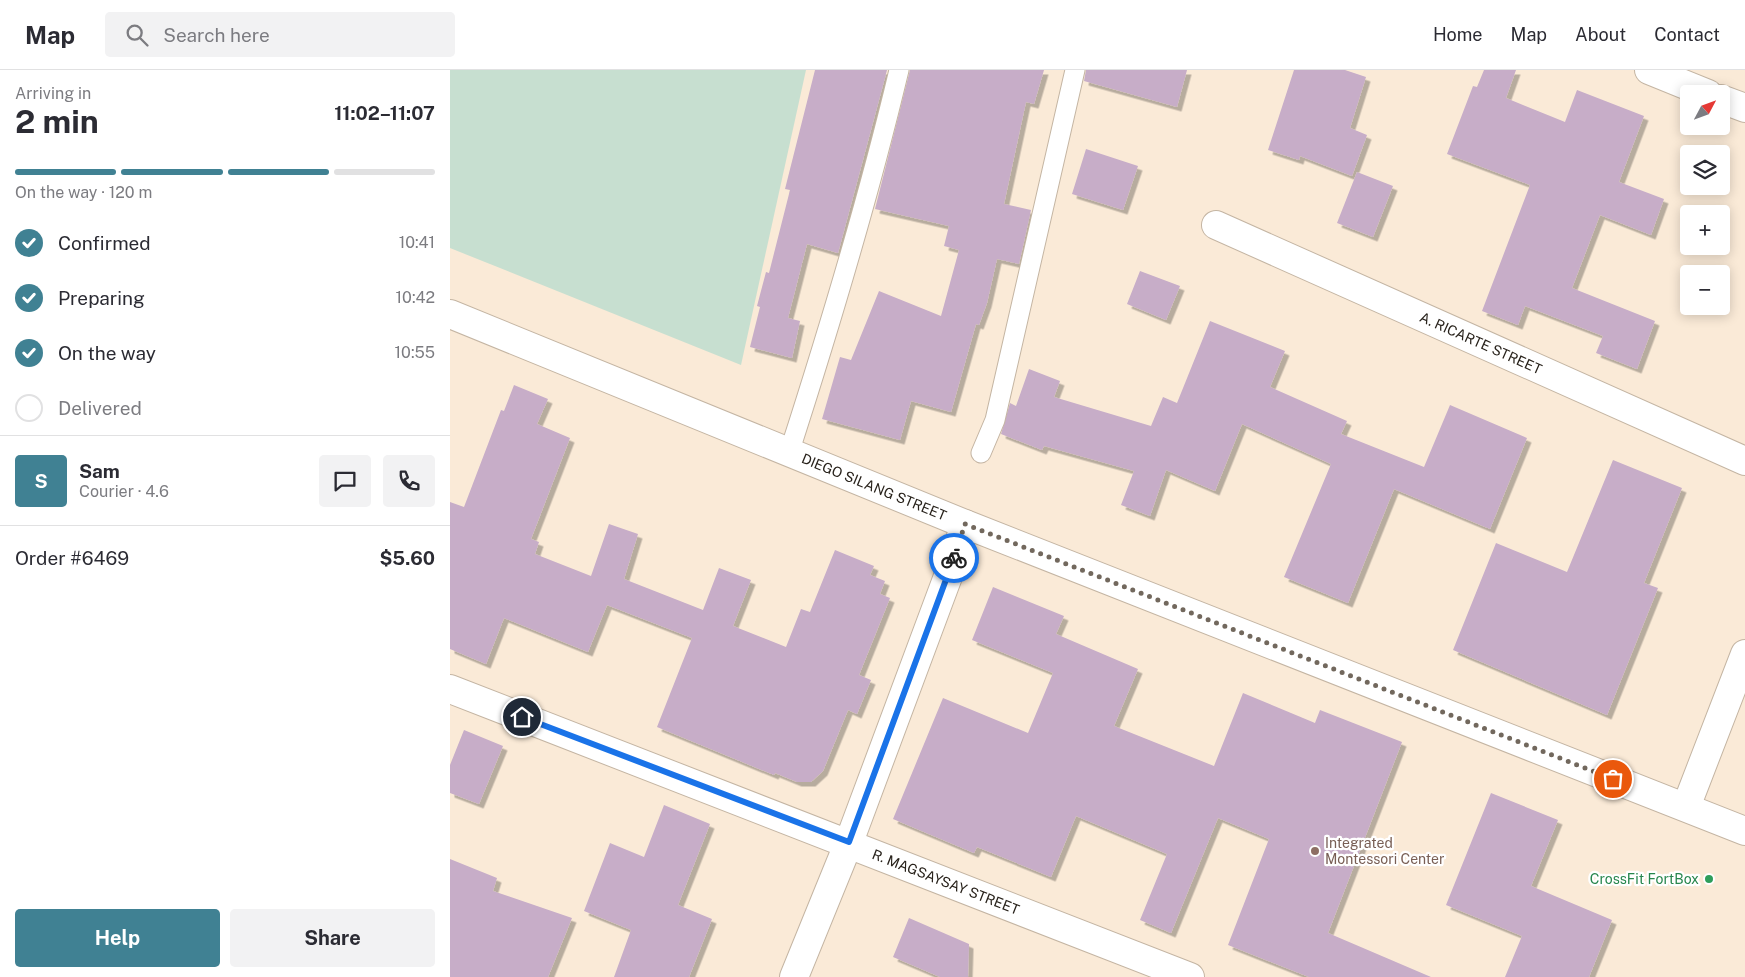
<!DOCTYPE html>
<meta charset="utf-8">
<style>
body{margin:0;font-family:"Public Sans",sans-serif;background:#f2f2f3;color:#2b2b33;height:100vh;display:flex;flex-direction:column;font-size:19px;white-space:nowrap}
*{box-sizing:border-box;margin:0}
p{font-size:16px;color:#7c7c81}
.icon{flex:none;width:28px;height:28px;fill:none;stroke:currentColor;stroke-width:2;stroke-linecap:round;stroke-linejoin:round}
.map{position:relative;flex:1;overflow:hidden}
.side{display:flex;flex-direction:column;background:#fff;width:450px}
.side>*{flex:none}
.needle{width:32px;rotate:49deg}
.buttons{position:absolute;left:1230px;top:15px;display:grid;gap:10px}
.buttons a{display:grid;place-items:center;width:50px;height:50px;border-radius:5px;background:#fff;box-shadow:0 2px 12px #0003;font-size:25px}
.pin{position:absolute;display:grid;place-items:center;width:42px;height:42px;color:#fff;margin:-21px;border:2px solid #fff;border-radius:50%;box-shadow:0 1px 5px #0007}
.courier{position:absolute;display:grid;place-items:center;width:50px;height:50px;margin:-25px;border:4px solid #1a73e8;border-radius:50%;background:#fff;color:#222;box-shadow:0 1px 6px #0007}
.summary em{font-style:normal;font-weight:700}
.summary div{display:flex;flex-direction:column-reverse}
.summary{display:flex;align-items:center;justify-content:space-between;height:85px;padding:0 15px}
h1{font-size:32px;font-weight:700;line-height:38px}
.bar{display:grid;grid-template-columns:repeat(4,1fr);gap:8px 5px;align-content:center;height:60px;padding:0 15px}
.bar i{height:6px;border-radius:4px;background:#e1e1e2}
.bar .active{background:#408193}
.bar p{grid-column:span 4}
.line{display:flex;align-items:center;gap:12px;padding:0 15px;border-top:1px solid #e1e1e2}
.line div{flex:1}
.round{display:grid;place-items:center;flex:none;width:52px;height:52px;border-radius:5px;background:#f2f2f3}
ol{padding:0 15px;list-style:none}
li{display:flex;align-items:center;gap:15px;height:55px}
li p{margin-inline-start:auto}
li .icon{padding:5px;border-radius:50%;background:#408193;color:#fff;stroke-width:4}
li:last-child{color:#7c7c81}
li i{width:28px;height:28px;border:2px solid #e1e1e2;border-radius:50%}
.action{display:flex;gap:10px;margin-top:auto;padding:10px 15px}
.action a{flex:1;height:58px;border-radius:5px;background:#408193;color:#fff;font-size:20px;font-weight:700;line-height:58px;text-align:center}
.action a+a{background:#f2f2f3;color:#2b2b33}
header{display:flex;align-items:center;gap:30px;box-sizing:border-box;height:70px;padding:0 25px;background:#fff;border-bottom:1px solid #e1e1e2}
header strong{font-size:24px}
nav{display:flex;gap:28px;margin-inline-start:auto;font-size:18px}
.search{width:350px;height:45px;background:#f2f2f3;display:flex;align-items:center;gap:12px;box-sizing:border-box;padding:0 18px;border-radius:5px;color:#7c7c81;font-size:19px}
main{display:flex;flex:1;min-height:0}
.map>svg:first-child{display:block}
.green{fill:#c7dfd0}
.building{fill:#c7adc8;filter:url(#shadow)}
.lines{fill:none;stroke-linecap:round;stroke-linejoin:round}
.service-casing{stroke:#c4b5a3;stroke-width:21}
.minor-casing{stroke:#c4b5a3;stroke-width:30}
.tertiary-casing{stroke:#c4b5a3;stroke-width:30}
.service{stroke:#fff;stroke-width:19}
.minor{stroke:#fff;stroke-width:28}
.tertiary{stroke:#fff;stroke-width:28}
.done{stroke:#72685d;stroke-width:5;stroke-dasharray:0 9}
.route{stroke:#1a73e8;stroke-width:6}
.education-dot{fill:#8d6e63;stroke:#fff;stroke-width:2}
.leisure-dot{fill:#2e9e5b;stroke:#fff;stroke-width:2}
.labels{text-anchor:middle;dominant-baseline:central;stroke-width:4.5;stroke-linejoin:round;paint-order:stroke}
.street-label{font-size:14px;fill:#28221b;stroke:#fff}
.education-label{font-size:14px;fill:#785e54;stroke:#fff;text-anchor:start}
.leisure-label{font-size:14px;fill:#27864d;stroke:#fff;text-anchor:end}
</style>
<header>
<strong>Map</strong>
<div class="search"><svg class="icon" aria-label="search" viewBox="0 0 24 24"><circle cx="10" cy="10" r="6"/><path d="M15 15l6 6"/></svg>Search here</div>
<nav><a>Home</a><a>Map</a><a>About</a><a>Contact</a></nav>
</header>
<main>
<section class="side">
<div class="summary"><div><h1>2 min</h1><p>Arriving in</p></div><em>11:02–11:07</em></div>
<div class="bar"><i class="active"></i><i class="active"></i><i class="active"></i><i></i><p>On the way · 120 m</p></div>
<ol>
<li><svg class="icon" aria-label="check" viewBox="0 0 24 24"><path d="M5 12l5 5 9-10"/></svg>Confirmed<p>10:41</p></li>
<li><svg class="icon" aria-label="check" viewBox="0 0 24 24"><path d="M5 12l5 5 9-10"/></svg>Preparing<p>10:42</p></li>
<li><svg class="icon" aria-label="check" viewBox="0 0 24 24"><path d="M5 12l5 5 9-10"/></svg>On the way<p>10:55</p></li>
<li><i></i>Delivered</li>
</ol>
<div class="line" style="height:90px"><b class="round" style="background:#408193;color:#fff">S</b><div><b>Sam</b><p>Courier · 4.6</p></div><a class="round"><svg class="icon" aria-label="chat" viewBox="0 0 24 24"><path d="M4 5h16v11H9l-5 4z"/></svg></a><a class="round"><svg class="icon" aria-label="phone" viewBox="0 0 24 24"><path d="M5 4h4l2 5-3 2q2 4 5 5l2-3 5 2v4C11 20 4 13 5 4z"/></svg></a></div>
<div class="line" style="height:65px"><div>Order #6469</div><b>$5.60</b></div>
<div class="action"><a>Help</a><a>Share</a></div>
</section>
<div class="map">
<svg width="1295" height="907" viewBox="0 0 1295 907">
<defs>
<filter id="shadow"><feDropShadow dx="4.5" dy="4.5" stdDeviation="0" flood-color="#0004"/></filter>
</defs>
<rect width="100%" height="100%" fill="#faead7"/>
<path class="green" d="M0,0H356L291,295L0,178Z"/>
<path class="building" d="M365,0H437L388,183L357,174L338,248L350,251L342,288L300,277L310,237L307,236L316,202L319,203L340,120L335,119Z
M460,0H594L584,34L576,32L554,134L581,140L569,194L547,189L537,233L529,255L526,254L501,342L461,331L450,370L372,349L390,287L401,290L429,221L491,246L509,180L494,176L499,156L425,139Z
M636,0H737L727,37L634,11Z
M844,0H895L916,7L900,58L917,65L902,106L850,86L849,90L818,80Z
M1034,0H1066L1056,28L1115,52L1127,20L1194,46L1169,112L1214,129L1201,165L1150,145L1122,218L1205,251L1187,299L1146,283L1153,266L1075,236L1068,255L1032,241L1080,115L997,84L1023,16L1027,17Z
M636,79L688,96L673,140L622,124Z
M907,102L943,116L923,167L887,153Z
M690,201L730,216L716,250L677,234Z
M760,251L835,281L820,317L897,351L891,364L974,397L1000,335L1077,368L1040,459L944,419L898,533L834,507L881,394L792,354L765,421L716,400L700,446L671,435L684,401L594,376L592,380L551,364L560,333L566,336L579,299L610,311L604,327L701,356L713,327L727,333Z
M64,315L98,329L87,354L120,368L81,469L89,472L85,484L141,506L159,454L188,464L174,509L253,540L269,498L301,510L283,556L336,577L351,539L360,542L385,480L424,496L420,505L435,511L430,524L440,528L409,605L421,610L407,644L398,640L373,701L361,712H347L325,703L324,705L207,657L242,568L157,535L138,582L54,548L36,594L0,579V432L14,437L51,340L54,341Z
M1163,390L1232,418L1194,513L1208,518L1157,645L1003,580L1046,473L1117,502Z
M543,517L614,546L606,564L688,599L664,656L764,696L793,623L865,653L870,640L952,672L878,863L981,907H859L778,875L819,769L768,748L721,863L690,850L717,784L626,746L601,807L527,777L524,783L443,749L493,628L578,663L603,603L522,570Z
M14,660L53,676L29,734L0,723V695Z
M1041,723L1108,750L1081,816L1162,850L1139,907H1055L1072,866L996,835Z
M214,735L260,754L228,835L262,849L239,907H164L181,860L134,841L160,773L194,787Z
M0,789L47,808L43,821L122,848L98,907H0Z
M459,848L519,874L518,907H490L443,887Z"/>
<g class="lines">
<g class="service-casing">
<path id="service" d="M339,383C380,256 418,130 449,0
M531,383L545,350L625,0"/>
</g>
<g class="minor-casing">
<g id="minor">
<path d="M1199,0L1258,24"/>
<path d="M1271,29L1295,38"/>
<path id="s1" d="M766,155L1295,391"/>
<path id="s2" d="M0,619L740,907"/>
<path d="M1236,737L1295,584"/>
<path d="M344,907L399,772L500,501L515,454"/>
</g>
</g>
<g class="tertiary-casing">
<g id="tertiary">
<path id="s3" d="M0,244L515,454L1295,761"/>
</g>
</g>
<use href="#service" class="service"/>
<use href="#minor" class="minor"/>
<use href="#tertiary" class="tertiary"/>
</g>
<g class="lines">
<path class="done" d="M504,488L515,454L1163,709"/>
<path class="route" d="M72,647L399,772L504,488"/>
</g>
<circle class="education-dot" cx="865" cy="781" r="5"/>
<circle class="leisure-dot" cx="1259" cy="809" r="5"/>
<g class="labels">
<g class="street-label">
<text stroke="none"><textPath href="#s1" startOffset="290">A. RICARTE STREET</textPath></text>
<text stroke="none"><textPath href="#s3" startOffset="458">DIEGO SILANG STREET</textPath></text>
<text stroke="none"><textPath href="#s2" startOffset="532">R. MAGSAYSAY STREET</textPath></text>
</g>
<g class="education-label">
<text x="875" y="773">Integrated<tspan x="875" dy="16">Montessori Center</tspan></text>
</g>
<g class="leisure-label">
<text x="1249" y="809">CrossFit FortBox</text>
</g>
</g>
</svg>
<div class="buttons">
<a><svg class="needle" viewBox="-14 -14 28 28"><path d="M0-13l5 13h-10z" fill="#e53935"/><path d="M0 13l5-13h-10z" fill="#7c7c81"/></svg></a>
<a><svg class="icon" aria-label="layers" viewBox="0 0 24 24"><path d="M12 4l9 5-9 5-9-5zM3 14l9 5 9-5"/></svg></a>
<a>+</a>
<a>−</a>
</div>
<div class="pin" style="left:1163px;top:709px;background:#ea580c"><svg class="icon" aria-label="bag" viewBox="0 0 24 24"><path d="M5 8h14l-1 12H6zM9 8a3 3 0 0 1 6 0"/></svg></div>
<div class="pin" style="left:72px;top:647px;background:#1f2937"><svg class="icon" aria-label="home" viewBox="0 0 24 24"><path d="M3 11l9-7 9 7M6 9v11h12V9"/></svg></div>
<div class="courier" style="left:504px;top:488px"><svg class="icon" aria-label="bike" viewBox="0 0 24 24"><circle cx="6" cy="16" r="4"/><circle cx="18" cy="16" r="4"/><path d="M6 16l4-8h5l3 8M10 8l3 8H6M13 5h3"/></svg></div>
</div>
</main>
